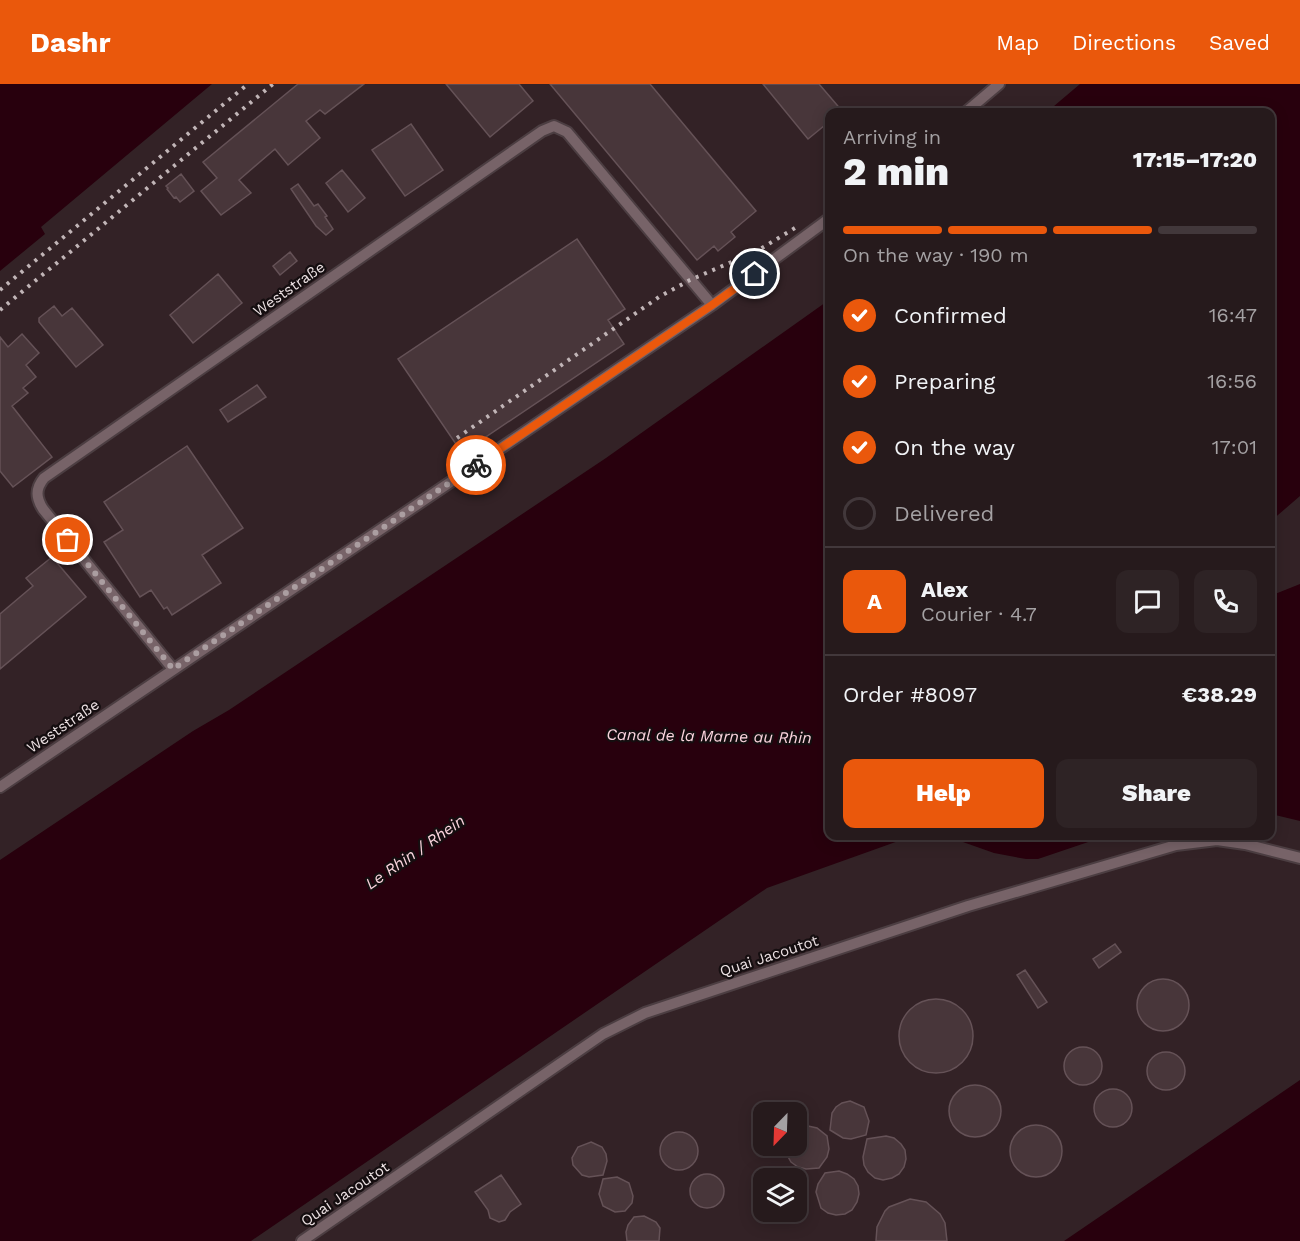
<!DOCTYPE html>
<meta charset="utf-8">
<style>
body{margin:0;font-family:"Work Sans",sans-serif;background:#2e2325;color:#f1f3f6;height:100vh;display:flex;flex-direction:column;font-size:22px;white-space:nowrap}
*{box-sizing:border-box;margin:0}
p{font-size:20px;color:#a4a1a3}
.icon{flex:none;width:33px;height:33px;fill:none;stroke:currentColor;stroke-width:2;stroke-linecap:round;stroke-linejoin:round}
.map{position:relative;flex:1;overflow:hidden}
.drawer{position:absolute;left:825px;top:24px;width:450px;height:732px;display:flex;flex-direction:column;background:#261a1c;border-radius:12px;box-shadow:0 3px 15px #0003,0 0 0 2px #42383b}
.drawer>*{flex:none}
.needle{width:39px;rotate:203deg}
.tools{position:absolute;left:753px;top:1018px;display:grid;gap:12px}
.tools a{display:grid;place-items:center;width:54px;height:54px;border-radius:12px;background:#261a1c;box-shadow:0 3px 15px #0003,0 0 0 2px #42383b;font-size:30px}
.pin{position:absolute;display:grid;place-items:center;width:51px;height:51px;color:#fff;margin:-26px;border:3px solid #fff;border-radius:50%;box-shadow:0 2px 6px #0007}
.courier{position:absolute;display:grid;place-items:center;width:60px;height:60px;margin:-30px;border:4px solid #ea580c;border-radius:50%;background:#fff;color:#222;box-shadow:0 2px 8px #0007}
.overview em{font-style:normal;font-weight:800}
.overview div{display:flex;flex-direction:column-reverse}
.overview{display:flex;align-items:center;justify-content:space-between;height:102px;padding:0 18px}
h1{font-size:39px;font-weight:800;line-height:45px}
.bar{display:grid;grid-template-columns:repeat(4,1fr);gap:9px 6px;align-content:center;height:72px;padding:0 18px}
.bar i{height:8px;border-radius:4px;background:#42383b}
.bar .active{background:#ea580c}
.bar p{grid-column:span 4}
.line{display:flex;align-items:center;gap:15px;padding:0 18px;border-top:2px solid #42383b}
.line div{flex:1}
.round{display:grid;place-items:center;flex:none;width:63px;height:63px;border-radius:12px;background:#2e2325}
ol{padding:0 18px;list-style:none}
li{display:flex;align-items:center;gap:18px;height:66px}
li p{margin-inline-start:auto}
li .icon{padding:6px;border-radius:50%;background:#ea580c;color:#fff;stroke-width:4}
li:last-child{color:#a4a1a3}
li i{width:33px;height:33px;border:3px solid #42383b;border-radius:50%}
.action{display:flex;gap:12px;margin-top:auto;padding:12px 18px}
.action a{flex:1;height:69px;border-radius:12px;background:#ea580c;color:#fff;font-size:24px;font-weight:800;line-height:69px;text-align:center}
.action a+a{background:#2e2325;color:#f1f3f6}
header{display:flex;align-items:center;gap:36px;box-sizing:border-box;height:84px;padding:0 30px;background:#ea580c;color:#fff}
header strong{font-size:28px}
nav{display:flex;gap:33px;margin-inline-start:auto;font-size:21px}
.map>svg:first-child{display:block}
.water{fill:#28000d}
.building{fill:#48363a;stroke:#655257;stroke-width:1.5}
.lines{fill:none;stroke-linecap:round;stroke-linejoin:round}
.street-casing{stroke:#4c3e42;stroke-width:14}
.street{stroke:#776368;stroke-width:10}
.rail{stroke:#c1b5b7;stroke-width:4;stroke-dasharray:3 6;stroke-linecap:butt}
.done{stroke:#ab9ea1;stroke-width:6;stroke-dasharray:0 10.8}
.route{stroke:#ea580c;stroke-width:8}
.labels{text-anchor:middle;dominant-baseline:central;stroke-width:4.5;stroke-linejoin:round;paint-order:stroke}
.street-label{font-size:15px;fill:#ece1e3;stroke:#150e10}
.water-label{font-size:16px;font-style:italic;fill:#fbd5de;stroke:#150e10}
</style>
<header>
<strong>Dashr</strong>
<nav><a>Map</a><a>Directions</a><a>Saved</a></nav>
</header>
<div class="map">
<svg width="1300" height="1157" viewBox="0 0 1300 1157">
<rect width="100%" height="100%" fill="#332226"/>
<path class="water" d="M0,0H212L41,143L45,150L0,187Z
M1080,0H1300V412L1271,437L1270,28H1047Z
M829,216L830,752H1106L1038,775H1026L994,769L960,757L904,755L767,804L251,1157H0V776L193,647L229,626L606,374Z
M1300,500V737L1271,730L1270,512Z
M1300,996V1157H1064Z"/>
<path class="building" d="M298,0H364L325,30L320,26L306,37L320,54L288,81L275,65L239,96L251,109L221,131L201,107L217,94L203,78Z
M446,0H519L533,17L490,53Z
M550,0H650L756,127L731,148L735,153L718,167L714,162L697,176Z
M763,0H819L843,28H830V37L808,55Z
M411,40L443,86L405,112L372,66Z
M342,86L365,114L348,128L326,99Z
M181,90L194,107L180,118L176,113L174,114L167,105L168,104L166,102Z
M298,100L314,122L318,120L327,132L325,133L333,145L326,151L316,142L291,105Z
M577,155L625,225L608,236L624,260L462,369L398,275Z
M290,168L297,177L280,191L273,182Z
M218,190L242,219L193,259L170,231Z
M54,222L62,232L72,224L103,261L76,283L39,238V234Z
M22,250L39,269L26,281L36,293L23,304L28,309L12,322L52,373L13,403L0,387V253L8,263Z
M257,301L266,313L228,338L220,326Z
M187,362L243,444L202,471L221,499L172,531L167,523L164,525L151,506L140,513L104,458L123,446L104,418Z
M52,473L86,513L0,585V530L33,502L26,494Z
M1115,860L1121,868L1099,884L1093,875Z
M1025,886L1047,918L1038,924L1017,891Z
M1137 921a26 26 0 1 1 52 0a26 26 0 1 1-52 0Z
M899 952a37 37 0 1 1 74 0a37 37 0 1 1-74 0Z
M1064 982a19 19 0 1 1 38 0a19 19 0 1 1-38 0Z
M1147 987a19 19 0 1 1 38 0a19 19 0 1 1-38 0Z
M949 1027a26 26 0 1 1 52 0a26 26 0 1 1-52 0Z
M1094 1024a19 19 0 1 1 38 0a19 19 0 1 1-38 0Z
M850,1017L864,1023L869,1037L866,1051L851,1055L843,1054L830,1046L832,1029L836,1023L842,1019Z
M1010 1067a26 26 0 1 1 52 0a26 26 0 1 1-52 0Z
M808,1042L817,1044L827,1052L829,1065L827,1073L819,1084L806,1085L798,1083L791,1078L787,1071L785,1062H796V1045Z
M660 1067a19 19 0 1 1 38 0a19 19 0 1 1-38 0Z
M886,1052L894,1054L901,1060L905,1066L906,1075L904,1083L899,1090L892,1094L883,1096L875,1094L868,1088L864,1081L863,1073L867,1055Z
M591,1058L602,1063L606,1070L607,1077L603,1091L589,1093L582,1091L573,1081L572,1074L578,1063Z
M839,1087L847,1090L854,1095L858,1102L859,1110L857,1118L852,1126L845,1130L836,1131L828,1129L821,1124L816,1108L818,1100L825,1089Z
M690 1107a17 17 0 1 1 34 0a17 17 0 1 1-34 0Z
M501,1091L521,1120L510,1128L505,1136L499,1138L490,1134L488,1126L475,1108Z
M617,1093L629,1099L633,1112L632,1119L625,1127L615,1128L603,1122L599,1110L603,1095Z
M910,1115L926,1118L940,1130L945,1139L947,1157H876L877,1143L885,1127L889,1123Z
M644,1132L656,1138L660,1144L659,1157H627L626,1148L628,1141L634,1133Z"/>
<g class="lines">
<g class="street-casing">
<path id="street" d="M966,28L999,0
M173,585L43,425C36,414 35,405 44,394L542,47L554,42L567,48L712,221
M0,703L712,221L830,134
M302,1157L603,950L645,929L968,822L1176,761L1217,756L1245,760L1300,774"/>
</g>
<use href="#street" class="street"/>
<path class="rail" d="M0,206L248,0
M0,226L273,0
M457,354L659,213L690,196L757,167L795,144"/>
</g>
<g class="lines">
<path class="done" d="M68,456L173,585L476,381"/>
<path class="route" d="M476,381L712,221L755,190"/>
</g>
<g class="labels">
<g class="street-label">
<text transform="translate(289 205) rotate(-35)">Weststraße</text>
<text transform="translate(63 642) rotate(-34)">Weststraße</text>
<text transform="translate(769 872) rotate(-18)">Quai Jacoutot</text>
<text transform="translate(345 1110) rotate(-34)">Quai Jacoutot</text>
</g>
<g class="water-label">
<text transform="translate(709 652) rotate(1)">Canal de la Marne au Rhin</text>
<text transform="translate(415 768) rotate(-35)">Le Rhin / Rhein</text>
</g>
</g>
</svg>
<div class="tools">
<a><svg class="needle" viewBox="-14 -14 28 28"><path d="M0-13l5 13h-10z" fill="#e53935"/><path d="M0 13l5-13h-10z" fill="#a4a1a3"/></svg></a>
<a><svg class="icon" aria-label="layers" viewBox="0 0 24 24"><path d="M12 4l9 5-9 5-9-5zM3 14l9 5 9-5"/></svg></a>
</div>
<div class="pin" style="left:68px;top:456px;background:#ea580c"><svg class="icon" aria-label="bag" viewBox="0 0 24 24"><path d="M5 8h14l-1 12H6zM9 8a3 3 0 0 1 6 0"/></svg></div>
<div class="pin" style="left:755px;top:190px;background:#1f2937"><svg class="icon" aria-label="home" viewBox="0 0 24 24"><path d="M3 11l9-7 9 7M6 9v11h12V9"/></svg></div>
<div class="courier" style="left:476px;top:381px"><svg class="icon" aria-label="bike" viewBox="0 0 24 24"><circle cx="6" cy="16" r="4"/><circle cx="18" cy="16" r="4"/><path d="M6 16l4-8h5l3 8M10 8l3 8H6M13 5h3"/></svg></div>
<section class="drawer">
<div class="overview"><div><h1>2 min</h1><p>Arriving in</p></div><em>17:15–17:20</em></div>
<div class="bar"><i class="active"></i><i class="active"></i><i class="active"></i><i></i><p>On the way · 190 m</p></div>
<ol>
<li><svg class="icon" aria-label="check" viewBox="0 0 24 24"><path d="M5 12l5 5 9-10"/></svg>Confirmed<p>16:47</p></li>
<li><svg class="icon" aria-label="check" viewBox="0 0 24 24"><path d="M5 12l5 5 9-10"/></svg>Preparing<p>16:56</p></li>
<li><svg class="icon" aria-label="check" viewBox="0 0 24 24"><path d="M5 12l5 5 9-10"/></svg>On the way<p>17:01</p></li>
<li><i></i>Delivered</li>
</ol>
<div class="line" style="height:108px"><b class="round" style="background:#ea580c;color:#fff">A</b><div><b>Alex</b><p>Courier · 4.7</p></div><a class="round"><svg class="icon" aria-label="chat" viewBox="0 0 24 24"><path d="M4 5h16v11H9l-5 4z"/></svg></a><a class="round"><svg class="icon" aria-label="phone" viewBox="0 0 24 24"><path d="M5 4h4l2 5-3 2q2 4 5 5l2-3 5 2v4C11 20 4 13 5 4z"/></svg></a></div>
<div class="line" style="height:78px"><div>Order #8097</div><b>€38.29</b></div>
<div class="action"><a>Help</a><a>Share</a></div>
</section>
</div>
